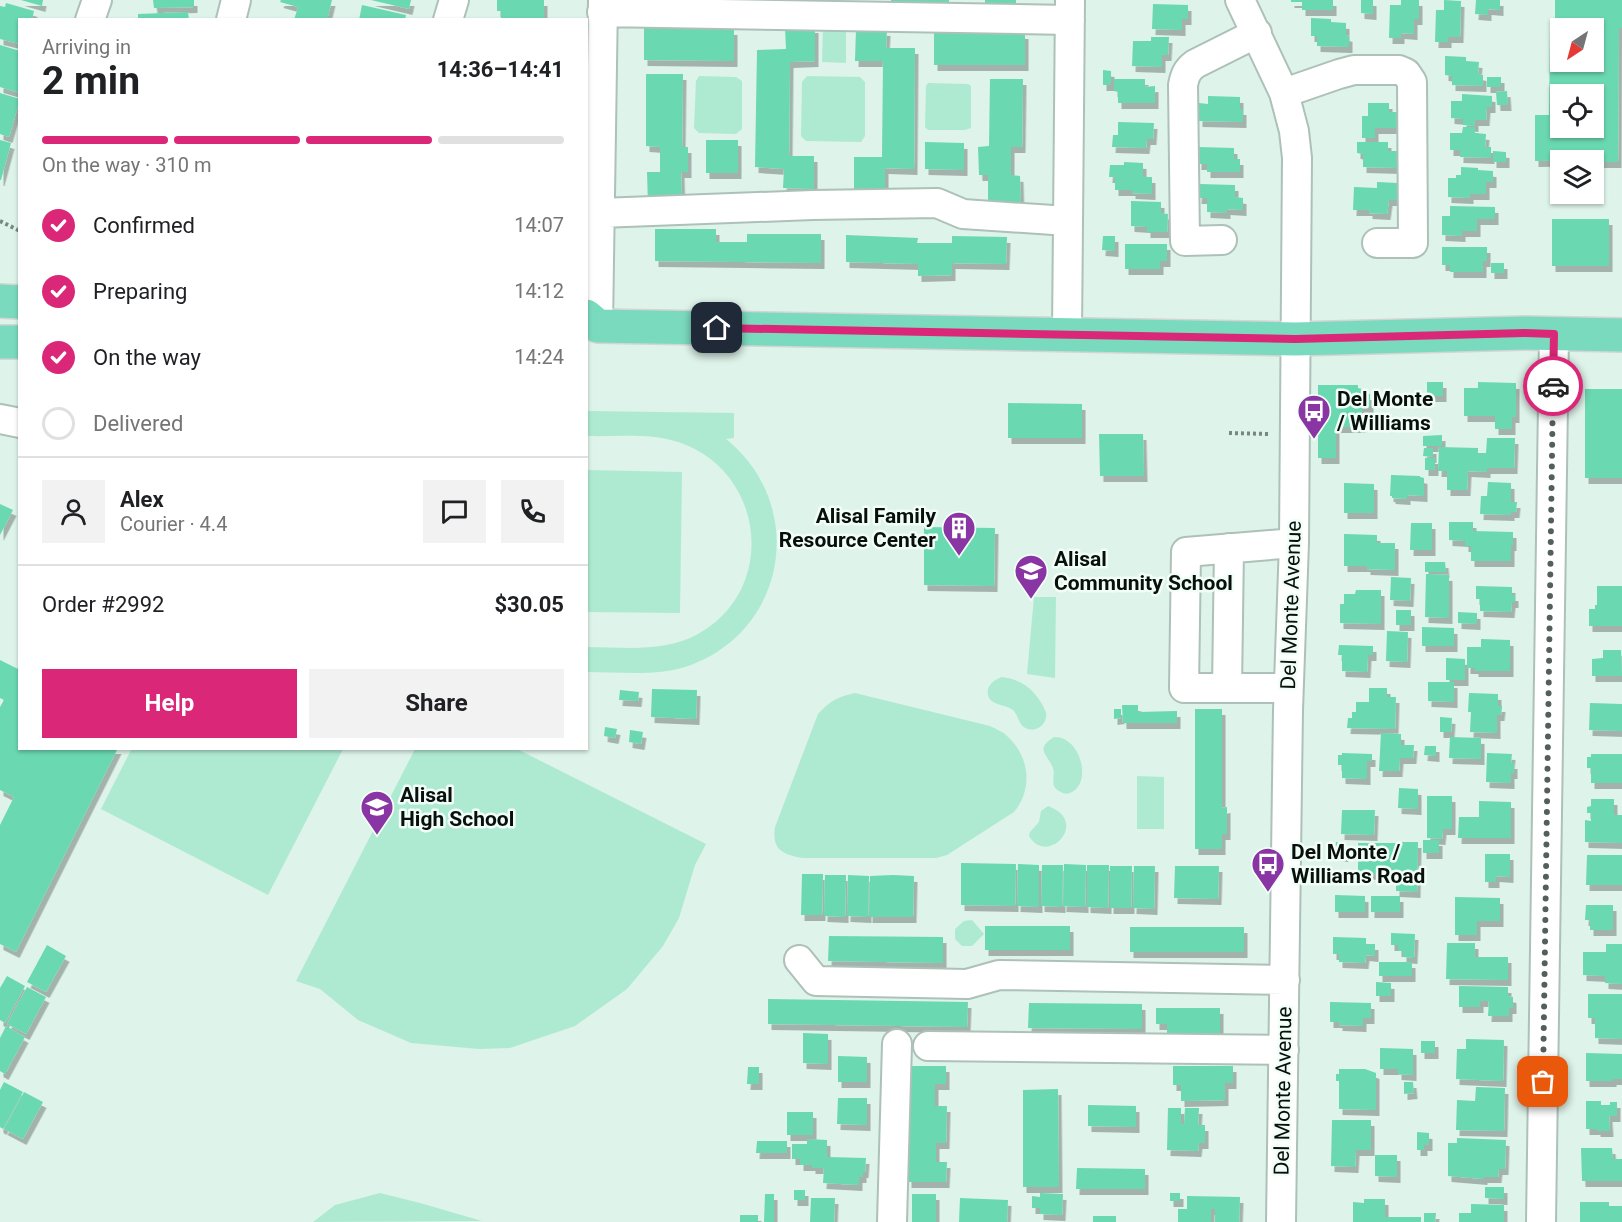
<!DOCTYPE html>
<meta charset="utf-8">
<style>
body{margin:0;font-family:Roboto,sans-serif;background:#f2f2f2;color:#202124;height:100vh;display:flex;flex-direction:column;font-size:22px;white-space:nowrap}
*{box-sizing:border-box;margin:0}
p{font-size:20px;color:#757577}
.icon{flex:none;width:33px;height:33px;fill:none;stroke:currentColor;stroke-width:2;stroke-linecap:round;stroke-linejoin:round}
.map{position:relative;flex:1;overflow:hidden}
.sheet{position:absolute;left:18px;top:18px;width:570px;height:732px;display:flex;flex-direction:column;background:#fff;border-radius:0px;box-shadow:0 2px 4px #0004}
.sheet>*{flex:none}
.needle{width:39px;rotate:216deg}
.tools{position:absolute;left:1550px;top:18px;display:grid;gap:12px}
.tools a{display:grid;place-items:center;width:54px;height:54px;border-radius:0px;background:#fff;box-shadow:0 2px 4px #0004;font-size:30px}
.pin{position:absolute;display:grid;place-items:center;width:51px;height:51px;color:#fff;margin:-26px;border-radius:12px;box-shadow:0 3px 9px #0006}
.courier{position:absolute;display:grid;place-items:center;width:60px;height:60px;margin:-30px;border:4px solid #db2777;border-radius:50%;background:#fff;color:#222;box-shadow:0 2px 8px #0007}
.overview em{font-style:normal;font-weight:700}
.overview div{display:flex;flex-direction:column-reverse}
.overview{display:flex;align-items:center;justify-content:space-between;height:102px;padding:0 24px}
h1{font-size:39px;font-weight:700;line-height:45px}
.bar{display:grid;grid-template-columns:repeat(4,1fr);gap:9px 6px;align-content:center;height:72px;padding:0 24px}
.bar i{height:8px;border-radius:4px;background:#e0e0e0}
.bar .current{background:#db2777}
.bar p{grid-column:span 4}
.line{display:flex;align-items:center;gap:15px;padding:0 24px;border-top:2px solid #e0e0e0}
.line div{flex:1}
.round{display:grid;place-items:center;flex:none;width:63px;height:63px;border-radius:0px;background:#f2f2f2}
ol{padding:0 24px;list-style:none}
li{display:flex;align-items:center;gap:18px;height:66px}
li p{margin-inline-start:auto}
li .icon{padding:6px;border-radius:50%;background:#db2777;color:#fff;stroke-width:4}
li:last-child{color:#757577}
li i{width:33px;height:33px;border:3px solid #e0e0e0;border-radius:50%}
.cta{display:flex;gap:12px;margin-top:auto;padding:12px 24px}
.cta a{flex:1;height:69px;border-radius:0px;background:#db2777;color:#fff;font-size:24px;font-weight:700;line-height:69px;text-align:center}
.cta a+a{background:#f2f2f2;color:#202124}
.map>svg:first-child{display:block}
.green{fill:#aeead1}
.building{fill:#6ad8b0;fill-rule:evenodd;filter:url(#shadow)}
.lines{fill:none;stroke-linecap:round;stroke-linejoin:round}
.minor-casing{stroke:#adc1b8;stroke-width:32}
.major-casing{stroke:#d3d4d3;stroke-width:36}
.path{stroke:#798781;stroke-width:4;stroke-dasharray:3 3;stroke-linecap:butt}
.minor{stroke:#fff;stroke-width:28}
.major{stroke:#7adabe;stroke-width:33}
.done{stroke:#535f5a;stroke-width:6;stroke-dasharray:0 10.8}
.route{stroke:#db2777;stroke-width:8}
.labels{text-anchor:middle;dominant-baseline:central;stroke-width:5;stroke-linejoin:round;paint-order:stroke}
.poi-label{font-size:21px;font-weight:bold;fill:#080f0c;stroke:#f1fef8;text-anchor:start}
.street-label{font-size:21px;fill:#080f0c;stroke:#f1fef8}
</style>
<div class="map">
<svg width="1622" height="1222" viewBox="0 0 1622 1222">
<defs>
<filter id="shadow"><feDropShadow dx="3.5" dy="6" stdDeviation="0" flood-color="#0004"/></filter>
</defs>
<rect width="100%" height="100%" fill="#def3ea"/>
<path class="green" d="M823,24L846,25V63L822,62Z
M699,76L736,77L742,81V129L736,134L699,133L694,128L696,81Z
M807,76L860,77L865,82V136L861,142L806,141L801,136L802,82Z
M928,83L968,84L971,86V128L965,130H928L925,127L926,86Z
M587,411L734,413V438L726,439C806,503 789,628 691,665C659,677 620,672 587,672V647C623,647 664,653 698,634C776,591 766,478 686,445C656,432 618,437 587,436Z
M587,470L682,472L680,613L587,612Z
M1034,597H1056L1055,678L1027,674Z
M1002,677C1018,679 1031,686 1040,701C1042,704 1045,709 1046,713C1048,723 1037,732 1028,729C1019,727 1019,717 1014,711C1007,703 985,707 988,689C990,683 996,679 1002,677Z
M855,693L990,726C995,729 1002,731 1006,735C1029,755 1034,788 1014,812L947,855L936,858H802C781,854 772,849 775,827L818,714C831,700 838,697 855,693Z
M1054,737C1081,736 1093,784 1070,793C1066,794 1064,794 1061,792C1048,786 1056,777 1053,768C1048,755 1034,749 1054,737Z
M132,748H343V749L268,895L101,809Z
M415,749H517L706,844L695,865L679,918L663,946L627,989L575,1026L510,1048L479,1049L411,1043L358,1020L320,989L296,981Z
M1137,776L1164,777V829H1137Z
M1048,806C1091,822 1047,867 1029,836L1030,832L1039,822L1041,811Z
M972,920L984,934L972,946H962L955,939V929L964,921Z
M380,1193L420,1203L482,1221L313,1222L335,1205Z"/>
<path class="building" d="M21,0H43L42,6Z
M153,0H194V7L154,8Z
M281,0H332L327,20H294L298,7L280,2Z
M371,0H411L409,9Z
M497,0H544V20H501V11H497Z
M891,0H949V3L891,2Z
M985,0H1016V5L985,4Z
M1291,0H1333V10H1302V2H1291Z
M1361,0H1373V14L1361,13Z
M1401,0H1419V19H1414V34L1401,33V38H1389L1390,5H1401Z
M1444,0L1461,1L1460,37H1448V42H1435L1436,10H1444Z
M1476,0H1500V10L1488,9V15L1475,14Z
M1555,0H1622V28H1619L1618,162H1593V160L1535,161V115H1549L1550,28L1555,27ZM1560,28H1593V62H1560ZM1560,94H1593V128H1560Z
M6,3L34,11L32,20H20V44L0,39V6L5,7Z
M1153,4L1188,5V19H1182V30L1152,29Z
M362,5L406,15L405,20H359Z
M188,12L189,20H138V14Z
M1311,18L1331,19V22L1346,23V35L1349,36V47L1317,46V36H1311Z
M815,27V61L790,62L789,156H814V189L783,188L784,169L755,167L757,50L786,49L785,28Z
M644,28L734,29V61L644,60Z
M856,29L887,30L886,48H915L914,169L885,168V189H854V157H882L883,61H855Z
M934,32L1025,33V65H934Z
M1151,37H1169L1168,55H1162V67L1132,66L1133,41H1151Z
M0,45L20,51V93L0,87Z
M1445,56L1466,57V61L1479,62L1478,74L1483,75V86L1452,85V76L1445,75Z
M1103,70L1111,71V85H1103Z
M646,74H683L682,147H688V172H681L682,205H648L647,172H660V147L646,146Z
M1487,77H1501V87H1487Z
M990,79H1023L1022,147H1011V175L1020,176L1021,209H988V175H979L978,147L989,146Z
M1114,79H1145V87L1155,86V103H1118V92L1114,91Z
M1507,91L1508,105H1497L1496,92Z
M0,93L20,99L9,137L0,134Z
M1462,94L1492,96V107H1487L1486,120H1475V126L1463,125V119L1451,118V101H1462Z
M1208,96L1240,97V109H1243V122L1199,121V103L1208,104Z
M1368,103H1389V112H1399V128H1375V138H1362V116H1368Z
M1118,122L1154,123L1153,139H1147L1146,148L1112,147L1113,135H1118Z
M1463,127H1475V133L1486,134L1485,147H1491V158L1460,157V150H1450V133H1462Z
M0,140L11,143L1,180H0Z
M706,140H738V173H706Z
M925,142L964,143V170L925,169Z
M1357,142H1388V151H1398V168L1363,167V154L1357,153Z
M1198,147L1234,148V159H1240V172H1207V164H1198Z
M1493,151L1506,152V162H1493Z
M1124,162L1143,163V177H1152V194L1132,193V190H1115V177H1109L1110,165H1124Z
M1461,167L1478,168V170L1493,171V182H1486V194H1470V198L1448,197V178H1456V175H1461Z
M1377,182L1398,183V200H1389L1387,214L1369,213V210H1353L1354,187L1377,188Z
M1199,184L1235,185V197L1243,198V210L1227,209V213L1207,212V198H1198Z
M1131,201L1161,202V213L1168,214L1167,232H1147V227L1131,226Z
M1450,206L1495,207V219H1477V231H1462V236L1442,235V216H1450Z
M1552,219H1609V266H1552Z
M655,229H716V242H747V234H821V263L655,261Z
M846,235L918,238L917,243H952V236L1007,237L1006,264L952,263V275L918,276V264L846,262Z
M1103,236H1115V251L1102,250Z
M1125,244H1167V261H1160V269H1125Z
M1442,247H1487V261H1483V272H1450V265H1442Z
M1491,263H1504V273H1491Z
M1427,382H1443V396H1427Z
M1478,382L1516,383V417H1512V429H1495V416H1464V388H1478Z
M1318,385H1358V388L1362,389V394H1370V407H1362V427H1336V458H1318Z
M1585,389H1622V478H1585Z
M1008,403L1082,404V438H1008Z
M1099,434H1143L1144,476H1100Z
M1442,435V446H1423V436Z
M1487,438H1515L1514,468H1487V472L1468,471L1467,490H1447V471H1438L1439,447L1478,448V453H1486Z
M1424,448H1433V457L1423,456Z
M1425,458H1435V470H1425Z
M1391,475L1420,476V477L1424,478V496L1407,495V499L1392,498V496H1390Z
M1488,482L1511,483V502H1517L1516,512H1511V515L1480,514L1481,496H1487Z
M1344,483L1374,484V513H1344Z
M0,504L13,510L0,535Z
M1449,522H1473V531L1513,532V545H1511V561H1471V546H1465V541L1449,540Z
M1411,523H1432V550H1410Z
M924,527L995,528L994,586L924,585Z
M1344,534L1377,535V543H1395V570L1367,569V566H1344Z
M1425,562H1445L1446,572H1425Z
M1426,574L1449,575V618L1425,617Z
M1391,577L1411,578L1410,601L1390,600Z
M1476,586L1512,587V595H1515V602H1512L1511,612L1480,611V599H1476Z
M1597,586H1622V626H1589V609H1595V605H1597Z
M1356,590H1381V624L1340,623V604H1344V594H1355Z
M1396,610H1411V625H1396Z
M1458,612L1477,613V624L1458,623Z
M1422,627L1454,628V646H1422Z
M1387,631L1408,632L1407,662L1386,661Z
M1481,639L1510,640V671H1475V668H1467V647H1481Z
M1339,645L1373,646V655H1368L1367,672L1342,671V655H1338Z
M1603,650H1621L1622,676H1592V659L1603,658Z
M1446,658L1465,659V680H1446Z
M0,660L20,670V748H118L16,952L0,944V825L14,797L0,790V707L4,700L0,698Z
M1428,682H1454V702L1428,701Z
M1369,688H1387V697H1396L1395,729L1347,728L1348,718H1352V712H1356V702H1369Z
M652,689L697,690L696,719L651,717Z
M620,690L639,692L638,701L619,700Z
M1469,693L1498,694V706H1502L1501,715H1497V733L1470,732L1471,712H1468Z
M1590,703L1622,704V731L1589,730Z
M1122,705H1138V712L1177,711V723H1123Z
M1114,709H1121V718L1114,719Z
M1195,709H1222V808L1227,807V834H1222V849H1195Z
M1440,717L1452,718L1451,732H1440Z
M605,727L617,729L615,738L604,736Z
M630,730L643,732L641,744L629,742Z
M1381,733L1401,734V745H1414L1413,758H1400L1399,771H1379Z
M1450,737L1481,738V759L1449,758Z
M1425,746H1436V756L1424,755Z
M1342,753L1372,754V761H1367V779L1342,778V765H1338V755H1342Z
M1487,753L1512,754L1511,763H1514V773H1511V783L1486,782Z
M1591,754H1622V783H1591V768H1587V757H1591Z
M1399,788L1418,789V809L1398,808Z
M1427,796H1452V829H1443L1442,839L1427,838Z
M1591,799H1614V815H1622V843L1585,842V820L1591,821V813H1587V807L1591,806Z
M1479,801L1511,802V838H1458L1459,817H1479Z
M1342,810H1375L1374,835L1341,834Z
M1423,840H1439V853H1423Z
M1336,842L1345,843V856L1335,855Z
M1397,842H1418L1417,892L1396,891V873H1393V875L1358,873V843H1397Z
M1485,854H1510V877L1496,876V882H1485Z
M1587,855H1622V885H1586Z
M961,863L1016,864L1015,906L961,905Z
M1018,864L1039,865V907L1017,906Z
M1064,864L1086,865L1085,907L1063,906Z
M1042,865H1063L1062,907L1041,906Z
M1087,865H1109L1108,908L1087,907Z
M1110,866H1132L1131,908H1110Z
M1134,866H1155L1154,909L1133,908Z
M1175,866H1219L1218,899L1174,898Z
M802,874H823L822,915H801Z
M825,875H846L845,917L824,916Z
M848,875L869,876L868,917L847,916Z
M893,875L914,876L913,917H869L870,876Z
M1335,895L1365,896V912H1335Z
M1371,896H1400V912H1371Z
M1455,897L1500,898V921H1477V935H1455Z
M1586,905H1613V930H1590V920H1585Z
M985,926H1070V950H985Z
M1130,927H1244V952H1130Z
M1391,933L1415,934L1414,958L1403,957V951H1398V945H1391Z
M829,936L943,937V963L828,961Z
M1333,937L1366,938V944H1375V956L1366,955L1365,963L1339,962V954H1333Z
M1447,943H1475V957H1508V980L1446,979Z
M1606,944H1622V984L1605,983V976L1583,975V952H1606Z
M47,945L66,956L46,992L27,982Z
M1379,962H1412V976H1379Z
M7,976L25,986L5,1023L0,1020V988Z
M1376,982L1391,983V996H1376Z
M1459,986L1508,987V996L1513,997V1008H1509V1016H1488L1489,1001H1480V1007H1459Z
M27,987L46,997L26,1034L7,1024Z
M1588,994H1622V1039L1595,1038V1018H1588Z
M768,999L968,1002L967,1027L768,1024Z
M1330,1002L1371,1003V1018H1363V1026L1339,1025V1022H1330Z
M1029,1003L1142,1004V1029L1028,1028Z
M1156,1008H1220V1035L1167,1034V1024H1156Z
M6,1026L25,1037L5,1074L0,1071V1038Z
M803,1033L828,1034V1064L803,1063Z
M1466,1039L1504,1040L1503,1081L1456,1079L1457,1049H1466Z
M1421,1041H1435V1053H1421Z
M1380,1048L1413,1049V1075L1398,1074V1069H1380Z
M1586,1053L1622,1054V1079H1613V1081H1586Z
M838,1056L867,1057V1082H838Z
M909,1066H946V1084H935V1106H947L946,1143H936V1162H947L946,1182H908Z
M1173,1066H1233V1083H1225V1100L1181,1101V1085H1173Z
M748,1067H759V1084H747Z
M1339,1069H1365L1376,1073V1110L1339,1109V1081H1336V1074H1339Z
M4,1082L23,1092L3,1129L0,1127V1090Z
M1404,1082H1413L1414,1093L1404,1094Z
M1476,1087L1505,1088L1504,1131L1456,1130L1457,1100L1475,1101Z
M1058,1089L1059,1187H1023V1090Z
M24,1092L43,1102L23,1139L4,1129Z
M838,1098H867V1125L837,1124Z
M1586,1101H1601V1105H1610V1102H1617V1116H1609L1610,1131H1597V1129H1586Z
M1088,1105L1136,1106V1127L1088,1126Z
M1168,1108H1181V1124H1184L1185,1108H1199L1198,1125H1205V1143H1199L1198,1151L1167,1150Z
M787,1112H813V1135H787Z
M1332,1120H1371V1150H1356L1355,1167L1331,1166Z
M1417,1132L1429,1133V1145H1424V1150H1417Z
M1457,1138L1506,1140L1505,1169H1499L1498,1177H1484V1179L1448,1176V1143H1457Z
M807,1139L827,1140V1157L866,1158L865,1172H863V1177H859V1185L823,1183L824,1168H812V1165H800V1159H792V1144H807Z
M757,1141H787V1153H756Z
M1581,1148H1612L1613,1159H1622V1181H1582Z
M1375,1155H1397V1177L1375,1176Z
M1077,1168L1145,1169V1189H1076Z
M1485,1187H1504V1199L1485,1198Z
M794,1190H805V1200H794Z
M1040,1193L1063,1194L1062,1215L1040,1214V1208H1032V1196L1040,1197Z
M1170,1193H1180V1201H1170Z
M765,1194H774V1222H764Z
M912,1194H936V1222H912Z
M1187,1196L1240,1197L1239,1222H1215V1209H1211V1222H1178V1209H1187Z
M811,1198H835L834,1222H810Z
M960,1198L1008,1200L1007,1222H959Z
M1364,1199H1385V1217H1421V1222H1353V1202L1364,1203Z
M1580,1202H1609V1206H1622V1222H1580Z
M1471,1204L1504,1205V1222H1459V1213H1471Z
M1424,1213H1436L1435,1222H1424Z
M740,1215H758V1222H740Z
M1093,1216H1116V1222H1093Z"/>
<g class="lines">
<g class="minor-casing">
<path id="minor" d="M1240,0L1284,93L1294,131L1297,158L1294,543L1288,710L1281,1222
M602,12L1070,20
M90,20L97,0
M231,20L236,0
M448,20L454,0
M1284,93L1339,74L1354,70H1399L1406,73L1412,82L1413,243H1377
M600,213L813,205L937,203L963,214L1068,221
M1222,240L1185,241L1183,85C1185,75 1187,70 1195,64L1257,33
M598,326L603,0
M1067,334L1070,0
M0,419L20,423
M1227,688L1229,548
M1288,688H1184L1186,552L1294,543
M799,960L816,981L967,984L999,975L1285,980
M928,1046L1284,1050
M892,1222L897,1044
M1541,1222L1554,334"/>
</g>
<g class="major-casing">
<path id="major" d="M0,301L20,302
M586,316L598,326L1295,339L1525,333L1622,335
M0,342H20"/>
</g>
<path class="path" d="M0,221L20,231
M1229,433L1269,434"/>
<use href="#minor" class="minor"/>
<use href="#major" class="major"/>
</g>
<g class="lines">
<path class="done" d="M1543,1082L1553,386"/>
<path class="route" d="M717,328L1295,339L1525,333L1554,334L1553,386"/>
</g>
<defs>
<g id="bus-pin" transform="scale(1.725)"><path d="M0 17L-7.5 6A9.5 9.5 0 1 1 7.5 6Z" fill="#8935a3" stroke="#f1fef8"/><path d="M-5-6H5V4H4V6H2V4H-2V6H-4V4H-5ZM-3.5-4V0h7V-4ZM-3.5 1.2v1.5H-2V1.2ZM2 1.2v1.5H3.5V1.2Z" fill="#fff"/></g>
<g id="building-pin" transform="scale(1.725)"><path d="M0 17L-7.5 6A9.5 9.5 0 1 1 7.5 6Z" fill="#8935a3" stroke="#f1fef8"/><path d="M-4-6H4V6H1V3H-1V6H-4ZM-2.5-4.3h1.7v1.8h-1.7ZM.8-4.3h1.7v1.8H.8ZM-2.5-1h1.7V.8h-1.7ZM.8-1h1.7V.8H.8Z" fill="#fff"/></g>
<g id="school-pin" transform="scale(1.725)"><path d="M0 17L-7.5 6A9.5 9.5 0 1 1 7.5 6Z" fill="#8935a3" stroke="#f1fef8"/><path d="M0-5L7-2L0 1L-7-2ZM-4 1L0 2.5L4 1V4Q0 6-4 4Z" fill="#fff"/></g>
</defs>
<g fill-rule="evenodd">
<use href="#bus-pin" x="1314" y="411"/>
<use href="#building-pin" x="959" y="528"/>
<use href="#school-pin" x="1031" y="571"/>
<use href="#school-pin" x="377" y="807"/>
<use href="#bus-pin" x="1268" y="864"/>
</g>
<g class="labels">
<g class="poi-label">
<text x="1337" y="399">Del Monte<tspan x="1337" dy="24">/ Williams</tspan></text>
<text x="936" y="516" text-anchor="end">Alisal Family<tspan x="936" dy="24">Resource Center</tspan></text>
<text x="1054" y="559">Alisal<tspan x="1054" dy="24">Community School</tspan></text>
<text x="400" y="795">Alisal<tspan x="400" dy="24">High School</tspan></text>
<text x="1291" y="852">Del Monte /<tspan x="1291" dy="24">Williams Road</tspan></text>
</g>
<g class="street-label">
<text transform="translate(1291 605) rotate(-88)">Del Monte Avenue</text>
<text transform="translate(1283 1091) rotate(-89)">Del Monte Avenue</text>
</g>
</g>
</svg>
<div class="tools">
<a><svg class="needle" viewBox="-14 -14 28 28"><path d="M0-13l5 13h-10z" fill="#e53935"/><path d="M0 13l5-13h-10z" fill="#757577"/></svg></a>
<a><svg class="icon" aria-label="locate" viewBox="0 0 24 24"><circle cx="12" cy="12" r="6"/><path d="M12 2v4M12 18v4M2 12h4M18 12h4"/></svg></a>
<a><svg class="icon" aria-label="layers" viewBox="0 0 24 24"><path d="M12 4l9 5-9 5-9-5zM3 14l9 5 9-5"/></svg></a>
</div>
<div class="pin" style="left:1543px;top:1082px;background:#ea580c"><svg class="icon" aria-label="bag" viewBox="0 0 24 24"><path d="M5 8h14l-1 12H6zM9 8a3 3 0 0 1 6 0"/></svg></div>
<div class="pin" style="left:717px;top:328px;background:#1f2937"><svg class="icon" aria-label="home" viewBox="0 0 24 24"><path d="M3 11l9-7 9 7M6 9v11h12V9"/></svg></div>
<div class="courier" style="left:1553px;top:386px"><svg class="icon" aria-label="car" viewBox="0 0 24 24"><path d="M5 17H2v-5l4-1 3-4h7l3 4 3 1v5h-3M9 17h6M6 11h13"/><circle cx="7" cy="17" r="2"/><circle cx="17" cy="17" r="2"/></svg></div>
<section class="sheet">
<div class="overview"><div><h1>2 min</h1><p>Arriving in</p></div><em>14:36–14:41</em></div>
<div class="bar"><i class="current"></i><i class="current"></i><i class="current"></i><i></i><p>On the way · 310 m</p></div>
<ol>
<li><svg class="icon" aria-label="check" viewBox="0 0 24 24"><path d="M5 12l5 5 9-10"/></svg>Confirmed<p>14:07</p></li>
<li><svg class="icon" aria-label="check" viewBox="0 0 24 24"><path d="M5 12l5 5 9-10"/></svg>Preparing<p>14:12</p></li>
<li><svg class="icon" aria-label="check" viewBox="0 0 24 24"><path d="M5 12l5 5 9-10"/></svg>On the way<p>14:24</p></li>
<li><i></i>Delivered</li>
</ol>
<div class="line" style="height:108px"><a class="round"><svg class="icon" aria-label="person" viewBox="0 0 24 24"><circle cx="12" cy="8" r="4"/><path d="M4 21q1-7 8-7t8 7"/></svg></a><div><b>Alex</b><p>Courier · 4.4</p></div><a class="round"><svg class="icon" aria-label="chat" viewBox="0 0 24 24"><path d="M4 5h16v11H9l-5 4z"/></svg></a><a class="round"><svg class="icon" aria-label="phone" viewBox="0 0 24 24"><path d="M5 4h4l2 5-3 2q2 4 5 5l2-3 5 2v4C11 20 4 13 5 4z"/></svg></a></div>
<div class="line" style="height:78px"><div>Order #2992</div><b>$30.05</b></div>
<div class="cta"><a>Help</a><a>Share</a></div>
</section>
</div>
